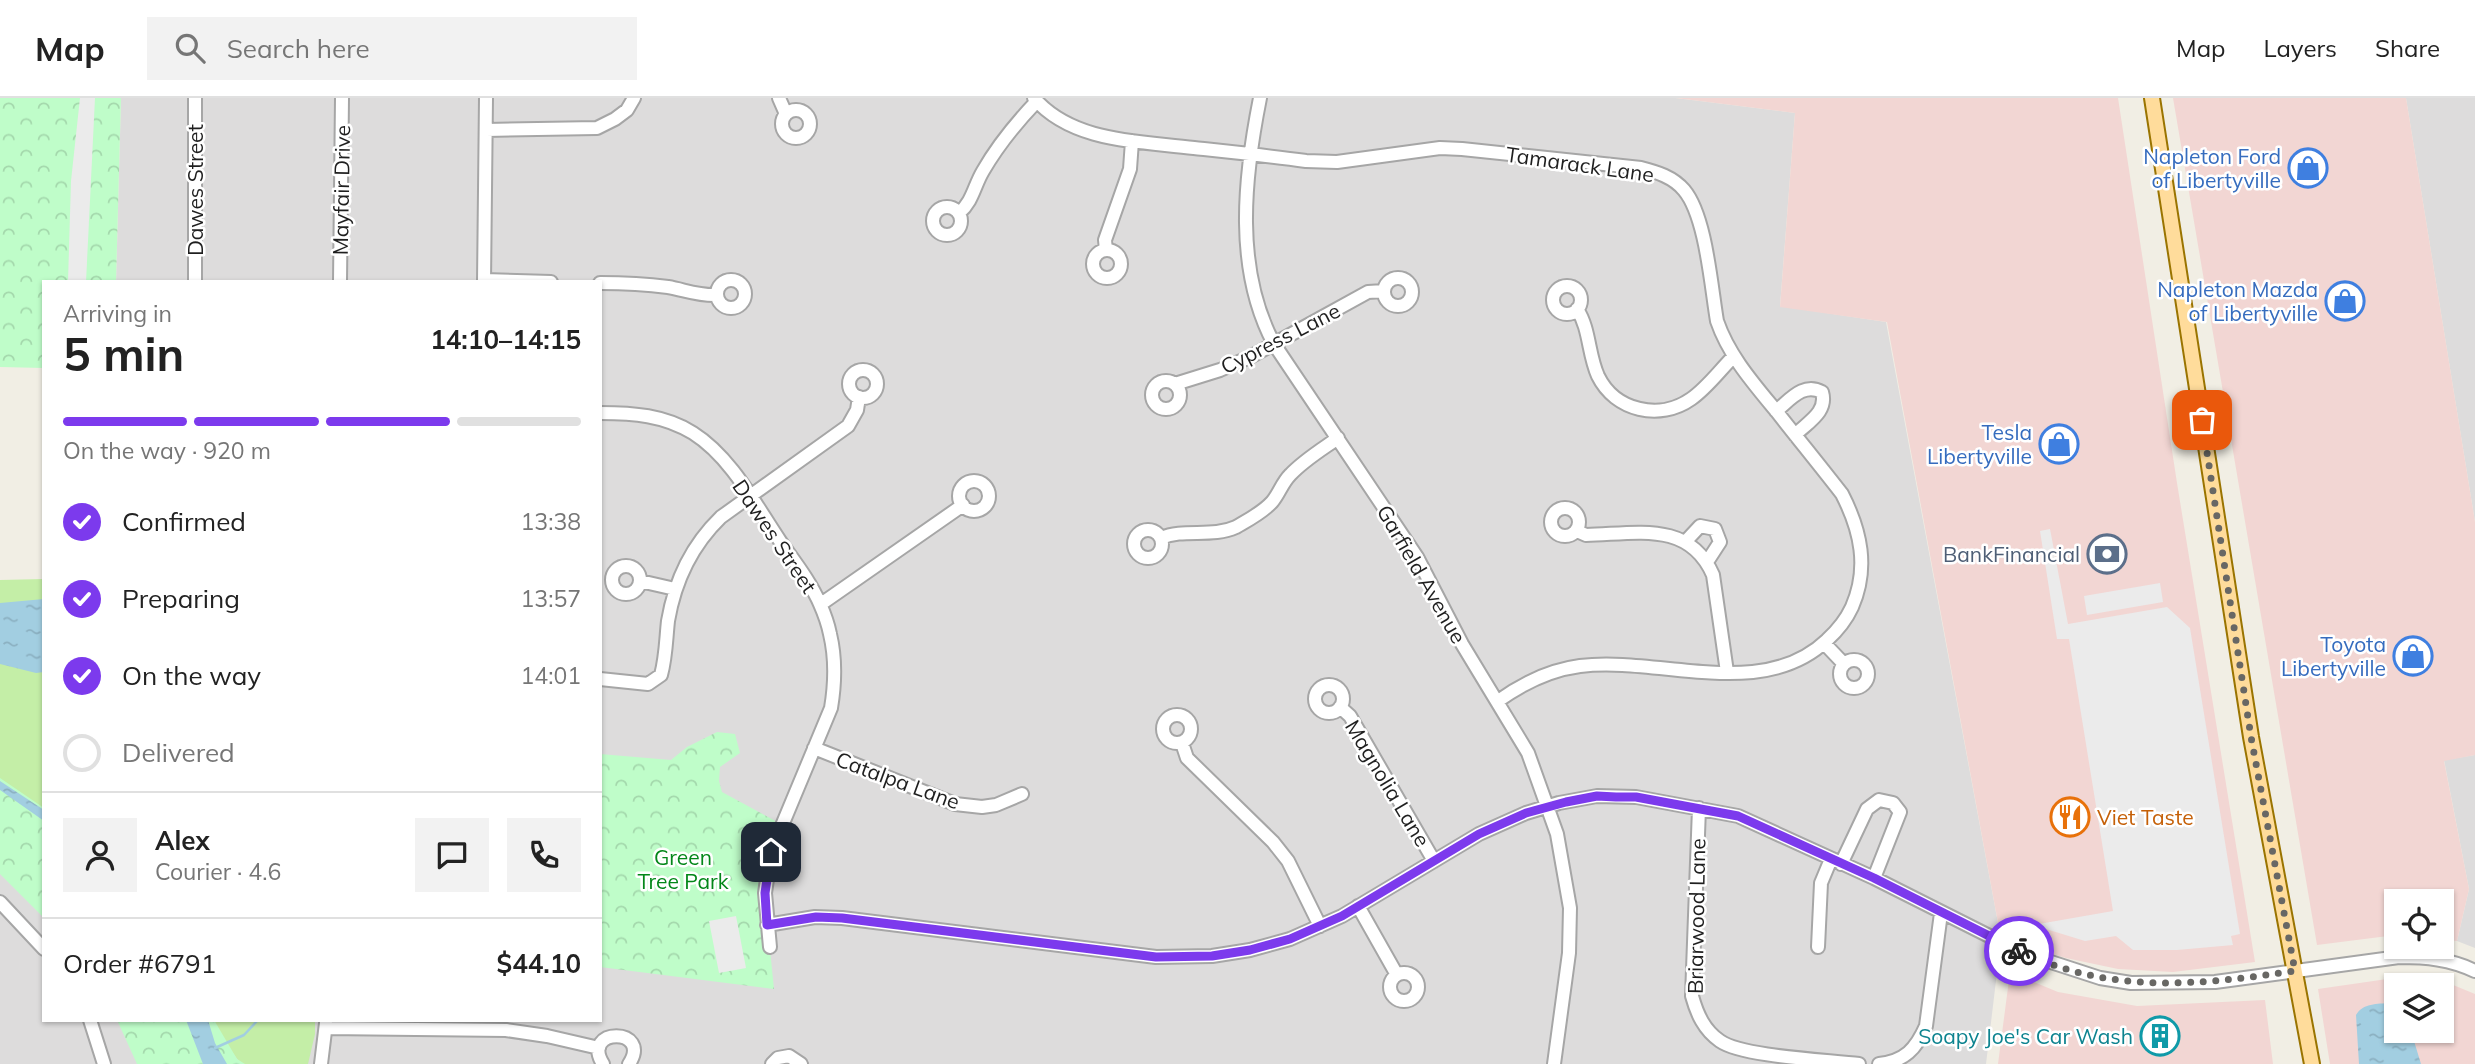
<!DOCTYPE html>
<meta charset="utf-8">
<style>
body{margin:0;font-family:Mulish,sans-serif;background:#f2f2f2;color:#222;height:100vh;display:flex;flex-direction:column;font-size:26px;white-space:nowrap}
*{box-sizing:border-box;margin:0}
p{font-size:23px;color:#767676}
.icon{flex:none;width:38px;height:38px;fill:none;stroke:currentColor;stroke-width:2;stroke-linecap:round;stroke-linejoin:round}
.map{position:relative;flex:1;overflow:hidden}
.side{position:absolute;left:42px;top:182px;width:560px;height:742px;display:flex;flex-direction:column;background:#fff;border-radius:0px;box-shadow:0 2px 5px #0004}
.side>*{flex:none}
.controls{position:absolute;left:2384px;top:791px;display:grid;gap:14px}
.controls a{display:grid;place-items:center;width:70px;height:70px;border-radius:0px;background:#fff;box-shadow:0 2px 5px #0004;font-size:35px}
.pin{position:absolute;display:grid;place-items:center;width:60px;height:60px;color:#fff;margin:-30px;border-radius:14px;box-shadow:0 4px 10px #0006}
.courier{position:absolute;display:grid;place-items:center;width:70px;height:70px;margin:-35px;border:5px solid #7c3aed;border-radius:50%;background:#fff;color:#222;box-shadow:0 2px 9px #0007}
.head em{font-style:normal;font-weight:700}
.head div{display:flex;flex-direction:column-reverse}
.head{display:flex;align-items:center;justify-content:space-between;height:119px;padding:0 21px}
h1{font-size:46px;font-weight:700;line-height:52px}
.bar{display:grid;grid-template-columns:repeat(4,1fr);gap:10px 7px;align-content:center;height:84px;padding:0 21px}
.bar i{height:9px;border-radius:5px;background:#e0e0e0}
.bar .on{background:#7c3aed}
.bar p{grid-column:span 4}
.line{display:flex;align-items:center;gap:18px;padding:0 21px;border-top:2px solid #e0e0e0}
.line div{flex:1}
.round{display:grid;place-items:center;flex:none;width:74px;height:74px;border-radius:0px;background:#f2f2f2}
ol{padding:0 21px;list-style:none}
li{display:flex;align-items:center;gap:21px;height:77px}
li p{margin-inline-start:auto}
li .icon{padding:7px;border-radius:50%;background:#7c3aed;color:#fff;stroke-width:4}
li:last-child{color:#767676}
li i{width:38px;height:38px;border:4px solid #e0e0e0;border-radius:50%}
header{display:flex;align-items:center;gap:42px;box-sizing:border-box;height:98px;padding:0 35px;background:#fff;border-bottom:2px solid #e0e0e0}
header strong{font-size:33px}
nav{display:flex;gap:38px;margin-inline-start:auto;font-size:24px}
.search{width:490px;height:63px;background:#f2f2f2;display:flex;align-items:center;gap:18px;box-sizing:border-box;padding:0 24px;border-radius:0px;color:#767676;font-size:26px}
.map>svg:first-child{display:block}
.residential{fill:#dddcdc}
.commercial{fill:#f2d6d3;fill-rule:evenodd}
.grass{fill:#c4eea7}
.park{fill:url(#park-crowns)}
.parking{fill:#ebebeb}
.water{fill:url(#water-ripples)}
.lines{fill:none;stroke-linecap:round;stroke-linejoin:round}
.stream{stroke:#a2cee1;stroke-width:2.5}
.minor-casing{stroke:#a6a6a6;stroke-width:16}
.major-casing{stroke:#9a7400;stroke-width:18}
.minor{stroke:#fff;stroke-width:12}
.major{stroke:#ffdc9b;stroke-width:14}
.done{stroke:#686764;stroke-width:7;stroke-dasharray:0 12.6}
.route{stroke:#7c3aed;stroke-width:9}
.labels{text-anchor:middle;dominant-baseline:central;stroke-width:5;stroke-linejoin:round;paint-order:stroke}
.shop-label{font-size:21px;fill:#366cbe;stroke:#fff;text-anchor:end}
.street-label{font-size:21px;fill:#1f1f1f;stroke:#fff}
.service-label{font-size:21px;fill:#4e5e75;stroke:#fff;text-anchor:end}
.food-label{font-size:21px;fill:#c56008;stroke:#fff;text-anchor:start}
.park-label{font-size:21px;fill:#038719;stroke:#fff}
.culture-label{font-size:21px;fill:#0d838f;stroke:#fff;text-anchor:end}
</style>
<header>
<strong>Map</strong>
<div class="search"><svg class="icon" aria-label="search" viewBox="0 0 24 24"><circle cx="10" cy="10" r="6"/><path d="M15 15l6 6"/></svg>Search here</div>
<nav><a>Map</a><a>Layers</a><a>Share</a></nav>
</header>
<div class="map">
<svg width="2475" height="966" viewBox="0 0 2475 966">
<defs>
<pattern id="park-crowns" width="20" height="18" patternUnits="userSpaceOnUse" patternTransform="scale(1.75)"><rect width="20" height="18" fill="#bffdc9"/><path d="M2 6a3 3 0 1 1 6 0M12 15a3 3 0 1 1 6 0" fill="none" stroke="#a4d8ac"/></pattern>
<pattern id="water-ripples" width="26" height="14" patternUnits="userSpaceOnUse" patternTransform="scale(1.75)"><rect width="26" height="14" fill="#a2cee1"/><path d="M2 4q2-2 4 0t4 0M15 11q2-2 4 0t4 0" fill="none" stroke="#8bb0c1"/></pattern>
</defs>
<rect width="100%" height="100%" fill="#f1eee4"/>
<path class="residential" d="M121,0H1676L1795,15L1780,208L1886,224L2001,841L1986,966H0V488H44V922H600V184H116Z
M2406,0H2475V424Z
M2475,657V850L2457,843L2469,791L2444,662Z"/>
<path class="commercial" d="M1676,0H2118L2177,385L2255,864L2173,874L2118,871L2066,860L2001,841L1887,224L1780,209L1795,15Z
M2173,0H2406L2475,424V657L2444,663L2469,791L2457,843L2441,841V803H2396V837L2317,847Z
M2010,874L2058,894L2137,908L2265,902L2273,966H1998Z
M2408,878L2441,882L2475,896V966H2330L2318,891ZM2396,887H2441V933H2396Z"/>
<path class="grass" d="M44,481V718L0,688V482Z
M208,922H315V936L308,966H241Z"/>
<path class="park" d="M0,0H121L116,184H44V270L0,269Z
M717,634L735,636L740,655L720,669L719,683L722,694L783,727L771,755L769,842L774,891L600,869V656L671,662L687,649Z
M0,680L44,710V820L0,776Z
M117,922H214L237,961L245,966H137Z"/>
<path class="parking" d="M80,0H95L86,184H68L71,83Z
M2050,431L2068,526L2167,509L2190,530L2240,836L2231,838L2233,847L2177,852H2133L2116,838L2085,843L2033,827L2113,813L2069,541H2057L2040,433Z
M2160,485L2163,504L2087,517L2084,498Z
M736,818L746,870L719,875L709,823Z"/>
<path class="water" d="M44,501V574L36,575L0,566V505Z
M0,683L44,712V723L0,692Z
M2390,905L2396,912V933H2411L2421,966H2359L2356,917C2363,905 2377,906 2390,905Z
M186,922H208L215,945L227,966H203Z"/>
<g class="lines">
<path class="stream" d="M215,950L244,937L258,922"/>
<g class="minor-casing">
<path id="minor" d="M779,0L786,16
M1034,0C1073,45 1140,43 1194,50C1231,54 1269,58 1306,63L1337,64L1440,50L1462,51L1641,70C1657,74 1673,79 1684,92C1706,118 1711,188 1717,223C1729,258 1754,286 1777,314C1799,342 1821,369 1842,396C1861,433 1869,470 1852,509C1846,522 1838,532 1827,542C1762,604 1660,558 1580,568C1549,572 1523,585 1498,603
M1260,0C1244,80 1234,171 1274,246L1417,459L1462,546L1528,655L1557,736L1570,810L1569,855L1554,966
M782 26a14 14 0 1 1 28 0a14 14 0 1 1-28 0Z
M486,32L597,30L615,21L627,12L634,0
M933 123a14 14 0 1 1 28 0a14 14 0 1 1-28 0Z
M959,115C973,103 974,88 983,73C998,47 1016,25 1037,3
M1093 166a14 14 0 1 1 28 0a14 14 0 1 1-28 0Z
M1106,152L1105,142L1130,71L1132,43
M1384 194a14 14 0 1 1 28 0a14 14 0 1 1-28 0Z
M717 196a14 14 0 1 1 28 0a14 14 0 1 1-28 0Z
M484,182L551,184
M195,184V0
M340,184L342,0
M484,184L486,0
M600,185C623,185 645,186 668,189C685,192 699,198 717,197
M1553 202a14 14 0 1 1 28 0a14 14 0 1 1-28 0Z
M1577,211C1590,231 1588,256 1598,278C1615,313 1660,323 1691,301C1707,290 1720,272 1734,258
M849 286a14 14 0 1 1 28 0a14 14 0 1 1-28 0Z
M1152 297a14 14 0 1 1 28 0a14 14 0 1 1-28 0Z
M1175,286L1220,272L1250,259L1368,194L1384,193
M1776,313C1790,302 1803,284 1822,294C1828,314 1808,324 1795,337
M600,315C633,315 664,317 693,335C731,359 755,406 780,443C794,463 810,483 820,506C824,515 828,526 830,536C836,561 835,586 831,610L771,754L765,795L770,849
M959 398a15 15 0 1 1 30 0a15 15 0 1 1-30 0Z
M1551 424a14 14 0 1 1 28 0a14 14 0 1 1-28 0Z
M1134 446a14 14 0 1 1 28 0a14 14 0 1 1-28 0Z
M1577,433L1586,437C1636,436 1689,422 1713,477L1727,574
M1161,440C1184,430 1212,440 1236,429C1248,422 1262,415 1272,404C1279,396 1282,385 1290,377C1304,362 1321,352 1338,340
M1686,443L1700,428L1715,431L1720,444L1707,464
M612 482a14 14 0 1 1 28 0a14 14 0 1 1-28 0Z
M640,483L675,491
M821,506L963,407
M1824,545L1844,566
M1840 576a14 14 0 1 1 28 0a14 14 0 1 1-28 0Z
M600,581L648,586L661,577C666,559 666,541 668,523C675,482 691,448 721,419L848,328L857,312L859,299
M1315 601a14 14 0 1 1 28 0a14 14 0 1 1-28 0Z
M1340,609L1350,618L1434,763
M1163 631a14 14 0 1 1 28 0a14 14 0 1 1-28 0Z
M1182,645L1187,660L1273,744L1288,763L1320,828
M814,650L955,706L982,709L996,707L1022,696
M1699,710L1692,898C1697,916 1704,932 1720,943C1743,959 1828,962 1859,966
M1841,766L1867,711L1879,702L1893,705L1900,714L1874,780
M0,804L44,851
M1358,808L1397,877
M767,827L815,819L842,820L1156,859L1212,858L1250,852L1290,841L1342,818L1479,736L1526,715L1559,705L1597,698L1636,699L1738,718L1874,780L2023,855L2100,880L2131,885L2215,884L2399,859C2426,859 2450,861 2475,873
M1818,849L1821,785L1831,761
M1390 889a14 14 0 1 1 28 0a14 14 0 1 1-28 0Z
M90,922L104,966
M326,930L506,932L547,938L599,950
M321,966L326,925
M603,966C580,929 653,929 629,966
M772,966L778,960L789,958L801,966
M1879,966C1905,963 1916,951 1926,928L1941,815"/>
</g>
<g class="major-casing">
<path id="major" d="M2152,0L2251,639L2312,966"/>
</g>
<use href="#minor" class="minor"/>
<use href="#major" class="major"/>
</g>
<g class="lines">
<path class="done" d="M2019,853C2112,897 2197,887 2295,873L2251,639L2202,322"/>
<path class="route" d="M771,754L765,795L767,827L816,819L842,820L1156,859L1212,858L1250,852L1290,841L1342,818L1479,736L1526,715L1566,704L1597,698L1616,699H1636L1738,718L1874,780L2019,853"/>
</g>
<defs>
<g id="shop-ring" transform="scale(2.0125)"><circle r="9.5" fill="#fff" stroke="#3f7fe0" stroke-width="1.5"/><path d="M-5-2.5h2.3a2.7 3.5 0 0 1 5.4 0H5L5.5 6h-11ZM-1.5-2.5h3a1.5 2.3 0 0 0-3 0Z" fill="#3f7fe0"/></g>
<g id="bank-ring" transform="scale(2.0125)"><circle r="9.5" fill="#fff" stroke="#5c6f8a" stroke-width="1.5"/><path d="M-6-4H6V4H-6ZM0-2.3a2.3 2.3 0 1 0 0 4.6a2.3 2.3 0 1 0 0-4.6Z" fill="#5c6f8a"/></g>
<g id="restaurant-ring" transform="scale(2.0125)"><circle r="9.5" fill="#fff" stroke="#e8710a" stroke-width="1.5"/><path d="M-5-6h1v4h1v-4h1v4h1v-4h1v5L-1.5 .5V6h-2V.5L-5-1ZM5-6V6H3V1.5H1.5Q1.5-4 5-6Z" fill="#e8710a"/></g>
<g id="building-ring" transform="scale(2.0125)"><circle r="9.5" fill="#fff" stroke="#0f9aa8" stroke-width="1.5"/><path d="M-4-6H4V6H1V3H-1V6H-4ZM-2.5-4.3h1.7v1.8h-1.7ZM.8-4.3h1.7v1.8H.8ZM-2.5-1h1.7V.8h-1.7ZM.8-1h1.7V.8H.8Z" fill="#0f9aa8"/></g>
</defs>
<g fill-rule="evenodd">
<use href="#shop-ring" x="2308" y="70"/>
<use href="#shop-ring" x="2345" y="203"/>
<use href="#shop-ring" x="2059" y="346"/>
<use href="#bank-ring" x="2107" y="456"/>
<use href="#shop-ring" x="2413" y="558"/>
<use href="#restaurant-ring" x="2070" y="719"/>
<use href="#building-ring" x="2160" y="938"/>
</g>
<g class="labels">
<g class="shop-label">
<text x="2281" y="58">Napleton Ford<tspan x="2281" dy="24">of Libertyville</tspan></text>
<text x="2318" y="191">Napleton Mazda<tspan x="2318" dy="24">of Libertyville</tspan></text>
<text x="2032" y="334">Tesla<tspan x="2032" dy="24">Libertyville</tspan></text>
<text x="2386" y="546">Toyota<tspan x="2386" dy="24">Libertyville</tspan></text>
</g>
<g class="street-label">
<text transform="translate(1580 66) rotate(8)">Tamarack Lane</text>
<text transform="translate(195 92) rotate(-90)">Dawes Street</text>
<text transform="translate(341 92) rotate(-89)">Mayfair Drive</text>
<text transform="translate(1280 240) rotate(-27)">Cypress Lane</text>
<text transform="translate(775 438) rotate(56)">Dawes Street</text>
<text transform="translate(1422 476) rotate(60)">Garfield Avenue</text>
<text transform="translate(898 682) rotate(20)">Catalpa Lane</text>
<text transform="translate(1388 685) rotate(59)">Magnolia Lane</text>
<text transform="translate(1696 818) rotate(-89)">Briarwood Lane</text>
</g>
<g class="service-label">
<text x="2080" y="456">BankFinancial</text>
</g>
<g class="food-label">
<text x="2097" y="719">Viet Taste</text>
</g>
<g class="park-label">
<text x="683" y="759">Green<tspan x="683" dy="24">Tree Park</tspan></text>
</g>
<g class="culture-label">
<text x="2133" y="938">Soapy Joe's Car Wash</text>
</g>
</g>
</svg>
<div class="controls">
<a><svg class="icon" aria-label="locate" viewBox="0 0 24 24"><circle cx="12" cy="12" r="6"/><path d="M12 2v4M12 18v4M2 12h4M18 12h4"/></svg></a>
<a><svg class="icon" aria-label="layers" viewBox="0 0 24 24"><path d="M12 4l9 5-9 5-9-5zM3 14l9 5 9-5"/></svg></a>
</div>
<div class="pin" style="left:2202px;top:322px;background:#ea580c"><svg class="icon" aria-label="bag" viewBox="0 0 24 24"><path d="M5 8h14l-1 12H6zM9 8a3 3 0 0 1 6 0"/></svg></div>
<div class="pin" style="left:771px;top:754px;background:#1f2937"><svg class="icon" aria-label="home" viewBox="0 0 24 24"><path d="M3 11l9-7 9 7M6 9v11h12V9"/></svg></div>
<div class="courier" style="left:2019px;top:853px"><svg class="icon" aria-label="bike" viewBox="0 0 24 24"><circle cx="6" cy="16" r="4"/><circle cx="18" cy="16" r="4"/><path d="M6 16l4-8h5l3 8M10 8l3 8H6M13 5h3"/></svg></div>
<section class="side">
<div class="head"><div><h1>5 min</h1><p>Arriving in</p></div><em>14:10–14:15</em></div>
<div class="bar"><i class="on"></i><i class="on"></i><i class="on"></i><i></i><p>On the way · 920 m</p></div>
<ol>
<li><svg class="icon" aria-label="check" viewBox="0 0 24 24"><path d="M5 12l5 5 9-10"/></svg>Confirmed<p>13:38</p></li>
<li><svg class="icon" aria-label="check" viewBox="0 0 24 24"><path d="M5 12l5 5 9-10"/></svg>Preparing<p>13:57</p></li>
<li><svg class="icon" aria-label="check" viewBox="0 0 24 24"><path d="M5 12l5 5 9-10"/></svg>On the way<p>14:01</p></li>
<li><i></i>Delivered</li>
</ol>
<div class="line" style="height:126px"><a class="round"><svg class="icon" aria-label="person" viewBox="0 0 24 24"><circle cx="12" cy="8" r="4"/><path d="M4 21q1-7 8-7t8 7"/></svg></a><div><b>Alex</b><p>Courier · 4.6</p></div><a class="round"><svg class="icon" aria-label="chat" viewBox="0 0 24 24"><path d="M4 5h16v11H9l-5 4z"/></svg></a><a class="round"><svg class="icon" aria-label="phone" viewBox="0 0 24 24"><path d="M5 4h4l2 5-3 2q2 4 5 5l2-3 5 2v4C11 20 4 13 5 4z"/></svg></a></div>
<div class="line" style="height:91px"><div>Order #6791</div><b>$44.10</b></div>
</section>
</div>
